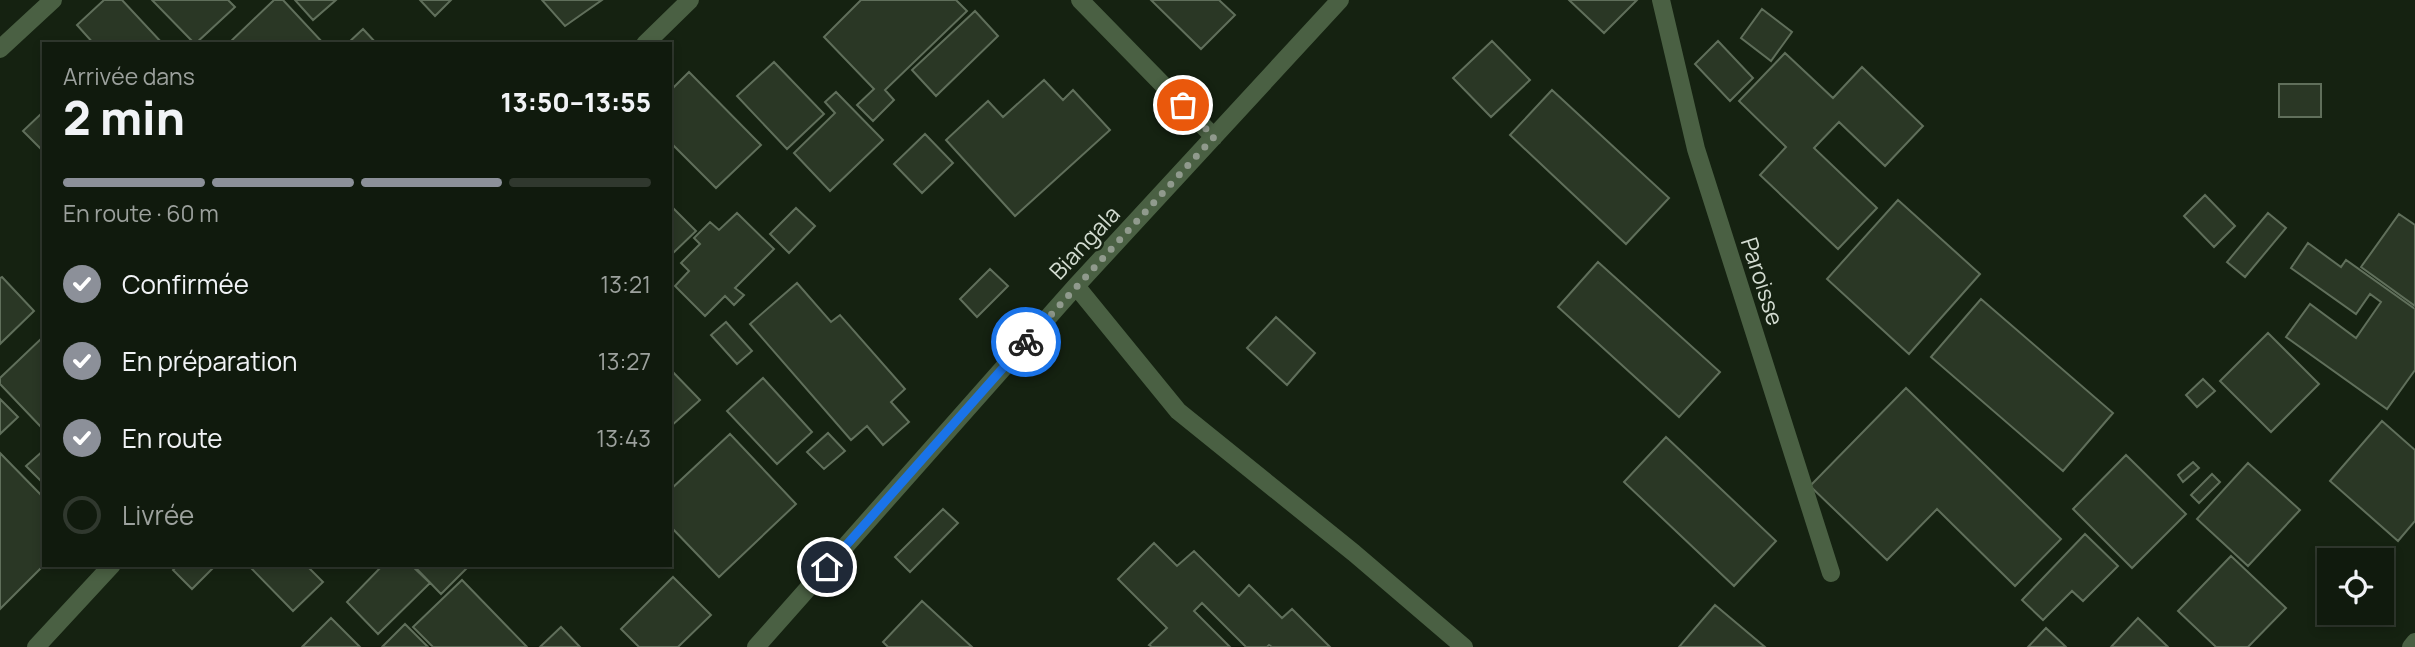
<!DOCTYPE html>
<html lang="fr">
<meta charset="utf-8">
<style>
body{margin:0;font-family:Manrope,sans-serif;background:#192316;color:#f1f3f6;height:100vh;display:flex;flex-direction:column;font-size:26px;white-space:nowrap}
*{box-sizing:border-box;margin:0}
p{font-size:23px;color:#9ca19d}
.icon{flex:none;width:38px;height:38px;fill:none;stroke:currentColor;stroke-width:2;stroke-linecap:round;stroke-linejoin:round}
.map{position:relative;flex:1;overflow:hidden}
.drawer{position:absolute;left:42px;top:42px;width:630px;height:525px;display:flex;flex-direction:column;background:#101a0d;border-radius:0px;box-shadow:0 4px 10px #0003,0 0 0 2px #30382e}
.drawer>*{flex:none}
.controls{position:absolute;left:2317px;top:548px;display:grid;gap:14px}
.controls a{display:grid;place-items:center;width:77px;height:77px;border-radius:0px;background:#101a0d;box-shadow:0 4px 10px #0003,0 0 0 2px #30382e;font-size:35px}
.pin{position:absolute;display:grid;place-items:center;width:60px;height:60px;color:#fff;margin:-30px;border:4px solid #fff;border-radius:50%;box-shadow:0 2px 7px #0007}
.courier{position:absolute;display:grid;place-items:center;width:70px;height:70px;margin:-35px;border:5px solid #1a73e8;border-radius:50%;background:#fff;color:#222;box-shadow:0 2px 9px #0007}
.head em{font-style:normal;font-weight:800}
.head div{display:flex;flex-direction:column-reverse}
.head{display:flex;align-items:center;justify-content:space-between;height:119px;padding:0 21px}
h1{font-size:46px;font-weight:800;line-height:52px}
.bar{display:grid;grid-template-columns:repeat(4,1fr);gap:10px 7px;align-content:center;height:84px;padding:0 21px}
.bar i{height:9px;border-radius:5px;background:#30382e}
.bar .selected{background:#8c9099}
.bar p{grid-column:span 4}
ol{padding:0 21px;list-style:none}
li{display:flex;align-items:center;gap:21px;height:77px}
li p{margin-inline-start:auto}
li .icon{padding:7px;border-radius:50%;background:#8c9099;color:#fff;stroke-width:4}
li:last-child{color:#9ca19d}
li i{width:38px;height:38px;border:4px solid #30382e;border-radius:50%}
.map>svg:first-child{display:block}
.building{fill:#2a3725;stroke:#606f5b;stroke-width:2}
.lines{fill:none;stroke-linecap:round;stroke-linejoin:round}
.minor{stroke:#4a6043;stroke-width:18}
.done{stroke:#909a8d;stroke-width:7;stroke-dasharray:0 12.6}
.route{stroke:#1a73e8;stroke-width:9}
.labels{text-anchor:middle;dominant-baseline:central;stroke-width:5;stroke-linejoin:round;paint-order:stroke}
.street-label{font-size:23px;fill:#d2dbd0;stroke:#152211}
</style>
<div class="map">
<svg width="2415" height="647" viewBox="0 0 2415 647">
<rect width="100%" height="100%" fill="#152211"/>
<path class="building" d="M104,0H122L163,44H94L77,25Z
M152,0H228L235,7L195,44Z
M274,0H283L324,44H228Z
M295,0H336L313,20Z
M420,0H451L435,16Z
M542,0H602L565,26Z
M861,0H956L967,11L885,90L894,100L873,121L857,105L874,89L824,37Z
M1151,0H1219L1235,15L1201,49Z
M1569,0H1637L1604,33Z
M1762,9L1792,32L1771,61L1741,38Z
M975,11L998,36L936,96L912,70Z
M363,29L377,44H347Z
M1492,41L1530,80L1491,117L1453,78Z
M1718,41L1753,78L1730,101L1695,64Z
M1785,53L1833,98L1862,67L1923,126L1885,166L1839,122L1814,148L1877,208L1838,249L1760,175L1786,147L1739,101Z
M774,62L824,114L787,149L737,96Z
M689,72L761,145L716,188L670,142V91Z
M1044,80L1063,100L1073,90L1110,130L1015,216L946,140L988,101L1003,117Z
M2279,84H2321V117H2279Z
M1552,90L1669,198L1626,244L1510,135Z
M836,92L883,140L830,191L794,153L835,113L825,102Z
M44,111V152L23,131Z
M925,134L953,163L922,193L894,164Z
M2205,195L2235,226L2214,247L2184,216Z
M1898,200L1980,274L1909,354L1827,279Z
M670,205L696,231L670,256Z
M796,208L815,226L789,253L770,234Z
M737,213L774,249L735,288L744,295L734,305L725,296L705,316L675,286L689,271L681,263L700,244L694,238L710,222L719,230Z
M2268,213L2286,228L2245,277L2227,262Z
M2399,214L2415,225V306L2361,267Z
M2308,243L2341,267L2346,260L2415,309V370L2387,409L2286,337L2310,304L2356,338L2381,302L2370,294L2356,314L2291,268Z
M1598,262L1720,372L1679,417L1558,307Z
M990,269L1008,286L977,317L960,299Z
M2,277L34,311L0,344V278Z
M797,283L831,322L840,315L905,389L891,402L909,422L883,445L867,426L851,440L750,324Z
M1981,299L2113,413L2063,471L1931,357Z
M1276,317L1315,353L1287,385L1247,348Z
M726,322L752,351L737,364L711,335Z
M2268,333L2319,384L2271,432L2220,381Z
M44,336V426L42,428L0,384V378Z
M670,369L700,400L670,427Z
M763,378L812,432L777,464L727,411Z
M2203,379L2215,391L2197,407L2186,395Z
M1906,388L2061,539L2015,586L1937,509L1887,560L1810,486Z
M0,399L18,417L0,434Z
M2382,421L2415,450V521L2398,541L2330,481Z
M828,433L845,451L824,469L807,452Z
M730,434L796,504L719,577L670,526V490Z
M1666,437L1776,541L1734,586L1624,482Z
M44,450V484L26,466Z
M0,453L44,498V565L0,609Z
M2126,455L2186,514L2132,568L2073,509Z
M2193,462L2199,468L2183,482L2178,475Z
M2248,463L2300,510L2248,566L2197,519Z
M2212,474L2220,482L2199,503L2191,495Z
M943,509L958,523L910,572L895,557Z
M2085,534L2118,566L2083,601L2072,591L2043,620L2022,600Z
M1154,543L1177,566L1194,551L1239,596L1249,585L1282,618L1292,609L1330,647H1272L1269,645L1267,647H1246L1202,603L1194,611L1230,647H1152L1149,645L1167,628L1118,579Z
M2231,556L2286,608L2248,647H2216L2178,611Z
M178,565H216L192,589L173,570Z
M252,565H306L323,582L293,611L250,567Z
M383,565H411L430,583L378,634L347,602Z
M413,565H470L441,594Z
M673,577L711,615L678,647H639L621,629Z
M462,580L527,647H433L413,627Z
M922,601L972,647H888L883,642Z
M1715,605L1765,647H1679Z
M331,618L360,647H302Z
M2138,618L2168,647H2111Z
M405,624L428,647H382Z
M561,627L580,647H540Z
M2046,628L2066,647H2028Z"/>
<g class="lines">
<path class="minor" d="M1080,0L1214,137
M1661,0L1696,149L1831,573
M645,44L690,0
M0,49L53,0
M1076,286L1178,411L1354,553L1464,647
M36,647L112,565
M756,647L1076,286L1340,0
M2411,647L2415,642"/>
</g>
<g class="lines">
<path class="done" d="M1026,342L1214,137L1183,105"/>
<path class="route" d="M827,567L1026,342"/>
</g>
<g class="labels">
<g class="street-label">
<text transform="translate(1084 242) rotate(-47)">Biangala</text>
<text transform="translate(1763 281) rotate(72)">Paroisse</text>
</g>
</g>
</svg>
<div class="controls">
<a><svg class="icon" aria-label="locate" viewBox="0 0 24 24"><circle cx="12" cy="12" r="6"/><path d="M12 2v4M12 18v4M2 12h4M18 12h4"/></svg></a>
</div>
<div class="pin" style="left:1183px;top:105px;background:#ea580c"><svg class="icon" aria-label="bag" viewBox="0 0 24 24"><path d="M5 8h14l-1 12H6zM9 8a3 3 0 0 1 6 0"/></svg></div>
<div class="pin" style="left:827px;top:567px;background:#1f2937"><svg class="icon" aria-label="home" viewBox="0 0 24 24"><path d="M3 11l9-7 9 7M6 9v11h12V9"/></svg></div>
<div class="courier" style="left:1026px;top:342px"><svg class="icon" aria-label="bike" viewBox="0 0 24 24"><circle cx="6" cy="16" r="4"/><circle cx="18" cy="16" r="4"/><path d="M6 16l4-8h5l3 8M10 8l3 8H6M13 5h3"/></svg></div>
<section class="drawer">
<div class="head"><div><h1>2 min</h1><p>Arrivée dans</p></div><em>13:50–13:55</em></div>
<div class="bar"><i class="selected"></i><i class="selected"></i><i class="selected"></i><i></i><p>En route · 60 m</p></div>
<ol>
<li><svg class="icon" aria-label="check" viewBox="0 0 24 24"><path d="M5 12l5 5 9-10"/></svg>Confirmée<p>13:21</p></li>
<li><svg class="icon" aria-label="check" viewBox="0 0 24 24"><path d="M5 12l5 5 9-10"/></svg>En préparation<p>13:27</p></li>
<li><svg class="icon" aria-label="check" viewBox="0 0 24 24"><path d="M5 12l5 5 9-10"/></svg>En route<p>13:43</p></li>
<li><i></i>Livrée</li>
</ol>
</section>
</div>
